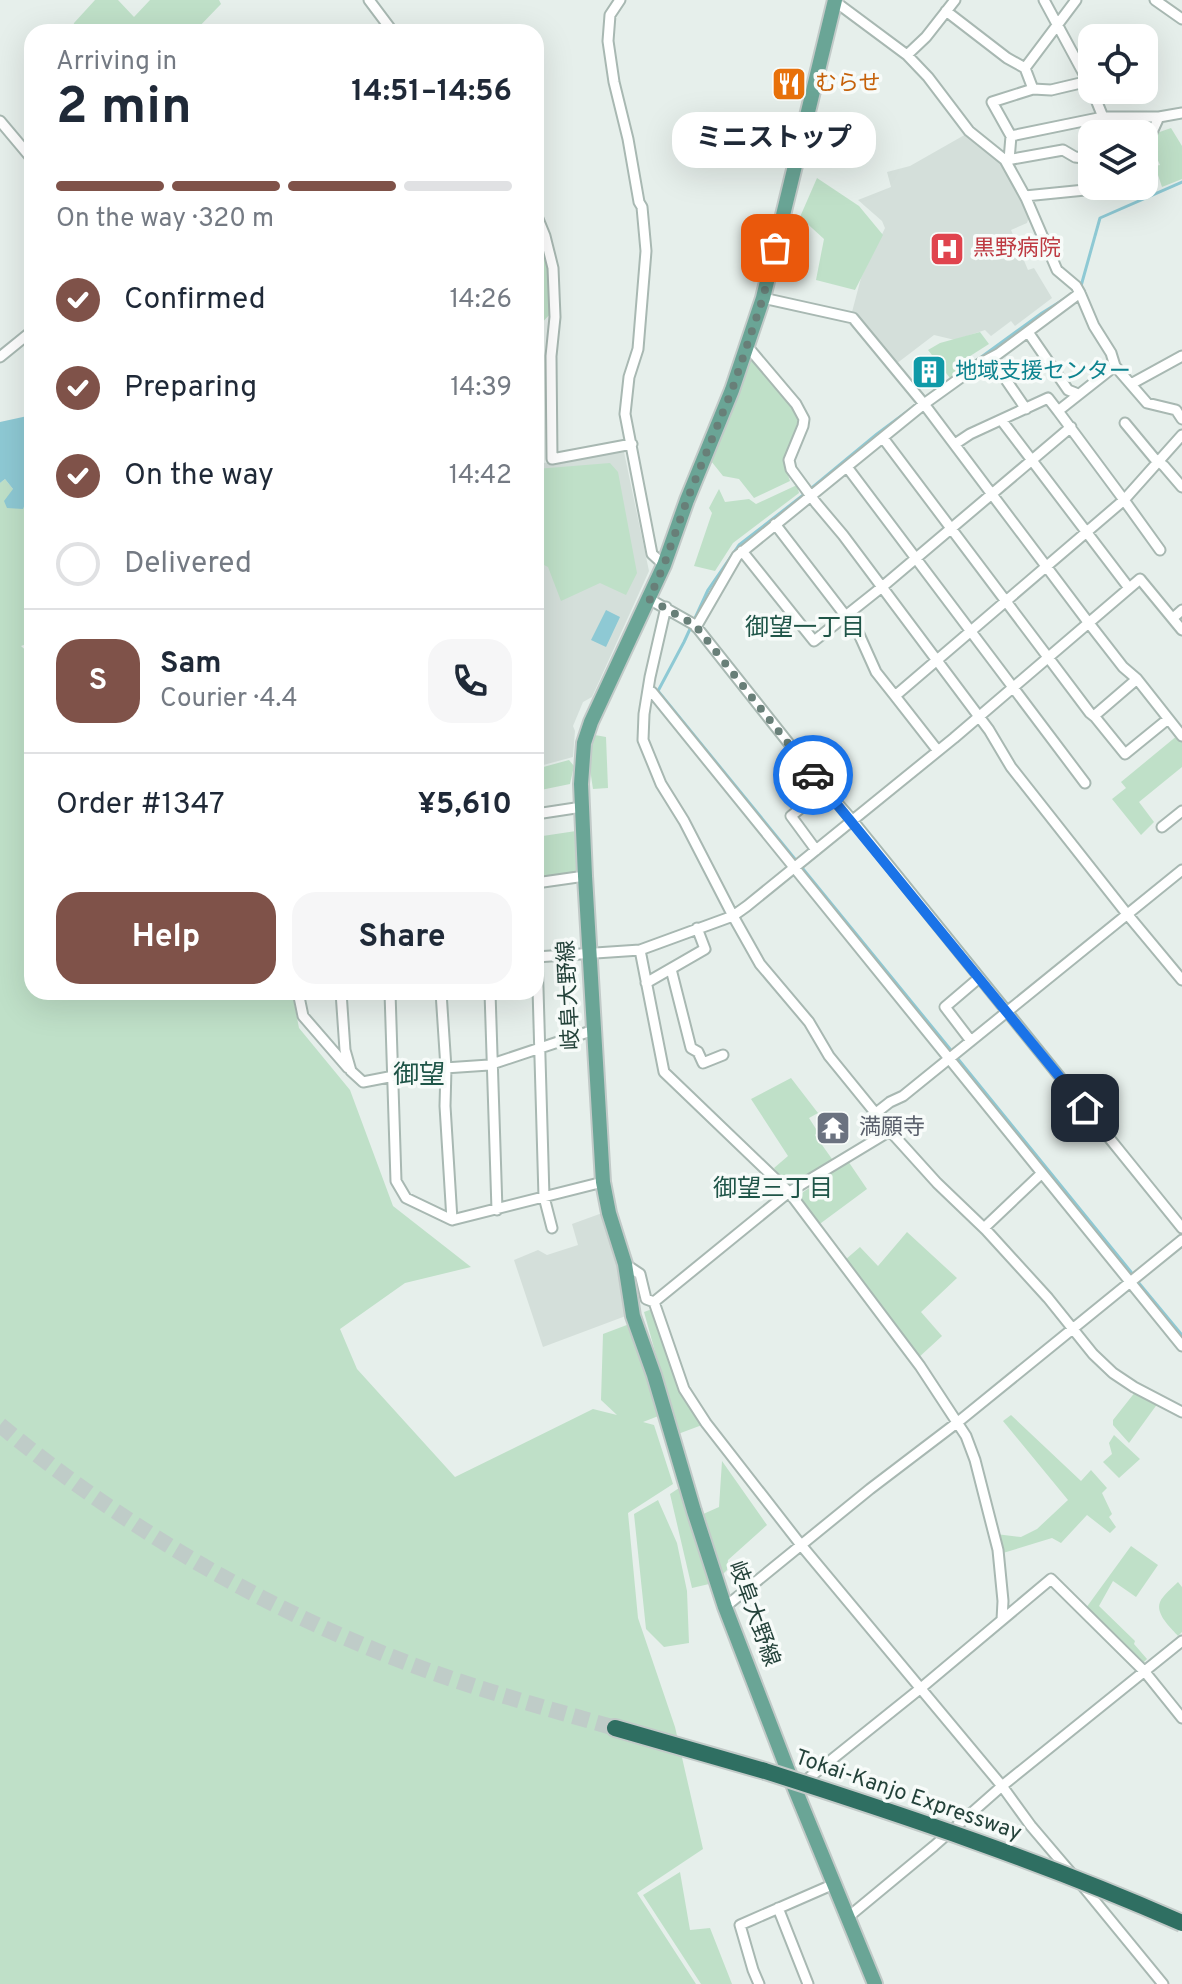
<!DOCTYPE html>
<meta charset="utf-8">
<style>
body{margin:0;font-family:Overpass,"Noto Sans JP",sans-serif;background:#f6f6f7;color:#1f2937;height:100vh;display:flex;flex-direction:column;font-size:30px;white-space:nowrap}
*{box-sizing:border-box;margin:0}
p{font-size:26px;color:#747a83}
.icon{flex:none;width:44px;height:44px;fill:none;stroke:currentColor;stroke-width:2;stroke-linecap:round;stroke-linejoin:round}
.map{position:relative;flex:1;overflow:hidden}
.details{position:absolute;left:24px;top:24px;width:520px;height:976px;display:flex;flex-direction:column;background:#fff;border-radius:24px;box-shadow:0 8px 32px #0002}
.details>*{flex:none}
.fabs{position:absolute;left:1078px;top:24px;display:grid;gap:16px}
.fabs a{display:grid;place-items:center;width:80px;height:80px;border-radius:16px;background:#fff;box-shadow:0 8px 32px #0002;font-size:40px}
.pin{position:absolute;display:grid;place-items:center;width:68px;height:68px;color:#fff;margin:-34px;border-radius:16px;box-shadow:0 4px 12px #0006}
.courier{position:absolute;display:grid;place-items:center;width:80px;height:80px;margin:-40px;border:6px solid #1a73e8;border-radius:50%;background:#fff;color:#222;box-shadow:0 2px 10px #0007}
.bubble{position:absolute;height:56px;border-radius:24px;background:#fff;box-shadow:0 8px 32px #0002;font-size:26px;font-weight:700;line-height:56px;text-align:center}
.head em{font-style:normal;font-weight:700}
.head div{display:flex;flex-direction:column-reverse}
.head{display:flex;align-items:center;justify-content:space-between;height:136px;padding:0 32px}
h1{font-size:52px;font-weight:700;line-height:60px}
.bar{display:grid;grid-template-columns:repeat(4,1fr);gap:12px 8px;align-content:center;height:96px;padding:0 32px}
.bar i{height:10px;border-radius:6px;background:#e0e1e3}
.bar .selected{background:#7f5249}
.bar p{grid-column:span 4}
.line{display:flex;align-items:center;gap:20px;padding:0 32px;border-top:2px solid #e0e1e3}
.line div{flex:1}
.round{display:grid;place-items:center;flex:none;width:84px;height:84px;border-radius:24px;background:#f6f6f7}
ol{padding:0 32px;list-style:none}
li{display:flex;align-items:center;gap:24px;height:88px}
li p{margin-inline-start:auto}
li .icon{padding:8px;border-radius:50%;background:#7f5249;color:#fff;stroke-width:4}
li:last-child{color:#747a83}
li i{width:44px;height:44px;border:4px solid #e0e1e3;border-radius:50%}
.primary-button{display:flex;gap:16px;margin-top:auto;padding:16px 32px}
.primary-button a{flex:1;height:92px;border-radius:24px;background:#7f5249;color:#fff;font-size:32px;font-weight:700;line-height:92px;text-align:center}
.primary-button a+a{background:#f6f6f7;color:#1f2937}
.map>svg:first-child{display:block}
.built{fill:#d4dfda}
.green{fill:#bfe0c8}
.water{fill:#8ec9d4}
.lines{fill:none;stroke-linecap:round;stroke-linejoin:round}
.stream{stroke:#8ec9d4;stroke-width:3}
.highway-tunnel{stroke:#bfccc8;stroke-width:16;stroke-dasharray:16 8;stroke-linecap:butt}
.street-casing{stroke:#a8b8b2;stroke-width:13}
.primary-casing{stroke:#c2cac8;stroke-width:18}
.highway-casing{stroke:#c2cac8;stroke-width:20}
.street{stroke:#fff;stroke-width:9}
.primary{stroke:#6aa596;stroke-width:14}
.highway{stroke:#2f6f62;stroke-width:16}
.highway-bridge-casing{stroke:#c2cac8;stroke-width:20;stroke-linecap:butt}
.highway-bridge{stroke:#2f6f62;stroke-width:16}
.done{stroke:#687f78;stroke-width:8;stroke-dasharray:0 14.4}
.route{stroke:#1a73e8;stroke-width:10}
.labels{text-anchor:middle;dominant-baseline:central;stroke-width:7;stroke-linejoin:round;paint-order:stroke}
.food-label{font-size:22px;fill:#c56008;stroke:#f7fbf9;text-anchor:start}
.health-label{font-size:22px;fill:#be3a42;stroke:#f7fbf9;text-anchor:start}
.culture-label{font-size:22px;fill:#0d838f;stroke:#f7fbf9;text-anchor:start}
.street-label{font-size:22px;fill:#24423a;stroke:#f7fbf9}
.worship-label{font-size:22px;fill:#5b616d;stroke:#f7fbf9;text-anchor:start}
.neighbourhood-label{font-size:24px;fill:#1f5548;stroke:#f7fbf9}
.quarter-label{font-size:26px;fill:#1f5548;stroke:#f7fbf9}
</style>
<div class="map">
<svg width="1182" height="1984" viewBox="0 0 1182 1984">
<rect width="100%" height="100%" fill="#e6efeb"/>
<path class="built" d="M968,133L1007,168L1029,217L1027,223L1011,230L1028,270L1034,268L1052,298L1015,326L1011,321L991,336L985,330L955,340L934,335L896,364L852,312L861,278L885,228L882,221L858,200L891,187L887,172L910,166Z
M624,452L649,571L592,697L583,702L573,726L575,731L573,757L536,767V464Z
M605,1212L631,1314L543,1347L514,1260L538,1250L547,1255L578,1245L572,1224Z"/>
<path class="green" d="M95,0H118L134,17L150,0H219L221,4L194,32H72L74,23Z
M1171,128L1182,146V179L1162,187L1155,166L1160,165L1150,143L1154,134Z
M817,178L859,206L883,235L855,290L816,280L824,239L800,217Z
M536,233L541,235L547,254L554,310L536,329Z
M980,332L989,344L967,358L969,364L950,378L928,350L940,343Z
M750,356L801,419L784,463L790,481L754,498L739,479L723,476L711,461Z
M610,463L618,472L637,573L626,595L600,583L561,601L548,567L536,561V469Z
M5,479L13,489L27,499L32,497V642L21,646L32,656V992H292L299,1028L350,1090L393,1206L471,1267L405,1283L340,1329L357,1369L455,1477L593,1409L617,1415L601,1400L603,1334L632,1323L661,1415L643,1422L654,1425L673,1484L628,1513L638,1618L675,1727L703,1849L637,1893L696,1984H0V483Z
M797,485L799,493L733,543L715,571L694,566L712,513L709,508L719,489L725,502L749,499L756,504Z
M595,735L606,737L608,788L593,789L588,756Z
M1178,735L1182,741V767L1139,802L1154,822L1141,835L1112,799L1126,788L1121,782Z
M569,760L574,766L570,784L536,791V769Z
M576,831L578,874L536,879V837Z
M791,1078L818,1113L809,1118L818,1132L815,1135L832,1159L794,1184H786L774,1168L788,1156L751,1099Z
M848,1161L867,1189L817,1226L796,1197Z
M907,1232L957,1278L921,1312L942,1336L917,1359L845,1260L860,1247L878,1266Z
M652,1309L682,1394L702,1425L678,1434L644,1312Z
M1136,1391L1158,1403L1129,1443L1113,1425V1420Z
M1011,1415L1081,1481L1091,1470L1107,1488L1102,1493L1112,1514L1109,1517L1116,1527L1110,1533L1087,1515L1061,1543L1052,1538L1003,1553L996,1534L1021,1537L1037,1529L1068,1500L1003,1421Z
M1114,1435L1140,1459L1119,1478L1103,1462L1112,1454L1109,1443Z
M722,1461L767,1525L728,1560L727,1570L721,1576L701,1515L719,1507Z
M679,1488L709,1584L692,1588L670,1494Z
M658,1500L677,1543L687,1591L689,1643L664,1647L646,1629L634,1514Z
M1131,1546L1158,1565L1136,1597L1113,1581L1099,1606L1135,1641L1134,1644L1147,1659L1143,1663L1109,1628L1086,1608Z
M1178,1582L1182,1587V1632L1178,1636C1171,1628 1155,1614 1160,1602C1163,1595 1173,1587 1178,1582Z
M680,1872L690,1930L710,1928L732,1984H701L643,1895Z"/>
<path class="water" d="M32,415V497L27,499L23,509L7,508L4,501L13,489L5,479L0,483V422Z
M606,610L620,617L606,647L591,640Z"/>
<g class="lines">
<path class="stream" d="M1081,286L1100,218L1182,182
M958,374L1042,313L1066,298
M916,405L877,434L802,496L739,545L708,590L684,642L658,691L950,1049
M958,1059L1131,1272
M1138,1282L1182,1335"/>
<path class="highway-tunnel" d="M0,1425C127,1530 274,1615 429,1671C490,1693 553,1710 615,1728"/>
<g class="street-casing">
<path id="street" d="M369,0L393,32
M620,0L610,15L608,41L614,82L628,139L639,202L642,207L646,251L638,349L629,377L625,414L652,554L664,565
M1044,0L1092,89
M1155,0L1182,19
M946,11L1007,58L1025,68L1033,89
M907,55L926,37L955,0
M1025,68L1076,0
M1092,90L1103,117
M0,121L32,159
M1011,136L1103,117H1159L1182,113
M1144,143L1149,139L1159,117
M1007,160L1063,150L1075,157L1092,159
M1009,160L1011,136L992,102L1033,89L1051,90L1089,81
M1025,196L1115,187
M536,214L545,236L553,268L555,317L551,356L552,459L632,444
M763,298L853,318L924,404L1088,622L1123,667L1137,679L1182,736
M1028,332L1068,390L1078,394
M747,346L796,404L804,419L803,426L789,460L791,469L816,503L843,535L989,730L1011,767L1127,914L1182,980
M0,357L32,331
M991,358L1026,409
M1115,366L1147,403L1176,410L1182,419
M1131,384L1182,356
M1002,421L1129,588
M1125,423L1154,458L1164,466L1182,487
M883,438L1090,713L1095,717L1125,754L1168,719
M955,444L970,434L1048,398L1058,411
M847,467L1085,783
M775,524L858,632L876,672L895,696L1124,500L1058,411L1115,366L1111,353L1094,326L1080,293L1076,286L1057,270L1026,198L1005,160L969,131L928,77L907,55L833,0
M1160,550L1124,500L1182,435
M742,551L814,641L882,587L1071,427
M649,599L695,625L825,789L853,821L1182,1228
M666,607L650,677L644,714L643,740L661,784L684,821L733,916L760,964L809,1022L829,1056L890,1131L937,1183L986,1230L1048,1298L1093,1354L1113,1373L1134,1387L1182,1412
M1173,618L1182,610
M696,627L737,556L924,404L981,363L998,354L1080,293
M648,691L652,692L1182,1346
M895,696L938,751
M1094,716L1137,679
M536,814L582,807
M1162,827L1182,811
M816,850L791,816L825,789
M536,883L585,876
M536,919L544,1197L552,1228
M640,950L664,1072L789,1192L920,1366L966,1436L975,1460L998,1550L1003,1601L1002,1620
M536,957L640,950L733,916L747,906L954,738L1140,579L1182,630
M671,969L691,1048L698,1052L703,1063L723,1055
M646,983L705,949L697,928
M298,992L303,1016L348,1068
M341,992L345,1050L351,1071L363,1082L430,1069L489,1065L594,1030
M390,992L396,1181L406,1198L452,1220
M441,992L446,1068L445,1106L452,1220L603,1182
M490,992L497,1210
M971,1041L945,1007L979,978
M876,1113L890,1102L903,1096L1182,870
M984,1228L1042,1173
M625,1264L640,1274L646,1299L654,1302L789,1192L890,1131
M654,1302L684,1389L706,1423L801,1545L1002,1786L1031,1826L1071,1873
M725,1607L870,1489L958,1422L1182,1240
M800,1785L921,1688L1051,1579L1145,1672L1182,1718
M1081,1884L1163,1984
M778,1908L808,1984
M847,1918L934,1846L1002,1786L1182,1641
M759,1984L753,1970L740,1925L834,1884"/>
</g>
<g class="primary-casing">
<path id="primary" d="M835,0L763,298L732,390L687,500L664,565L591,722L584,743L581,784L585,876L603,1182L609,1213L625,1264L633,1316L654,1375L694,1511L725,1607L795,1789L875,1984"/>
</g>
<g class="highway-casing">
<path id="highway" d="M615,1728L765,1771"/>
</g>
<use href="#street" class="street"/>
<use href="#primary" class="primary"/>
<use href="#highway" class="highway"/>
<g class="highway-bridge-casing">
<path id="highway-bridge" d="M765,1771C906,1816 1046,1863 1182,1923"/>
</g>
<use href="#highway-bridge" class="highway-bridge"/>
</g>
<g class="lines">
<path class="done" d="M775,248L763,298L732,390L687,500L664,565L649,599L695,625L813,775"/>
<path class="route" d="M813,775L1085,1108"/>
</g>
<defs>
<g id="restaurant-square" transform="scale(1.8)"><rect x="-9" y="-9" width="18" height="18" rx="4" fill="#e8710a" stroke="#f7fbf9"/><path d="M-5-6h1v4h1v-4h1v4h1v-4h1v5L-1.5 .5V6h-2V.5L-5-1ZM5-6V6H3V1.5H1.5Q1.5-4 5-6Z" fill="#fff"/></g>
<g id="hospital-square" transform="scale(1.8)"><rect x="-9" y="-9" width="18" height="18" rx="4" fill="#e0444e" stroke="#f7fbf9"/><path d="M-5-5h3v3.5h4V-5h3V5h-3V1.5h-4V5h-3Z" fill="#fff"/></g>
<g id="building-square" transform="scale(1.8)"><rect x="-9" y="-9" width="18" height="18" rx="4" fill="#0f9aa8" stroke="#f7fbf9"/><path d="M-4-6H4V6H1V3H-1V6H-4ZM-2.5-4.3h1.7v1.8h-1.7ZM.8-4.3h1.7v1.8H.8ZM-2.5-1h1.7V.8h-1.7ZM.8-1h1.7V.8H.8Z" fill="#fff"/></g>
<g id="temple-square" transform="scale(1.8)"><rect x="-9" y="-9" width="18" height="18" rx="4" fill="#6b7280" stroke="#f7fbf9"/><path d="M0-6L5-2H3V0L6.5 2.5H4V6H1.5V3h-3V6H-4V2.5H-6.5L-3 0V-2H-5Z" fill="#fff"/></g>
</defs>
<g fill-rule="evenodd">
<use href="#restaurant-square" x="789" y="84"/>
<use href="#hospital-square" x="947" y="249"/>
<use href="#building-square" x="929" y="372"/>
<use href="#temple-square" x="833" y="1128"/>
</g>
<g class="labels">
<g class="food-label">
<text x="815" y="84">むらせ</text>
</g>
<g class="health-label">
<text x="973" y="249">黒野病院</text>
</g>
<g class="culture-label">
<text x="955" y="372">地域支援センター</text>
</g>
<g class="street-label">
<text transform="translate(570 995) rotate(-93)">岐阜大野線</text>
<text transform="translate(753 1614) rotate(70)">岐阜大野線</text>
<text transform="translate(908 1796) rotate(19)">Tokai-Kanjo Expressway</text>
</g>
<g class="worship-label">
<text x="859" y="1128">満願寺</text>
</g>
<g class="neighbourhood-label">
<text x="805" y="629">御望一丁目</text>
<text x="773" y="1190">御望三丁目</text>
</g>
<g class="quarter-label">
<text x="419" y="1076">御望</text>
</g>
</g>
</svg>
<div class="fabs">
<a><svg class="icon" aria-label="locate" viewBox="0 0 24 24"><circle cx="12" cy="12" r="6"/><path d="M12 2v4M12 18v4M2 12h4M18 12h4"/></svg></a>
<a><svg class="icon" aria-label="layers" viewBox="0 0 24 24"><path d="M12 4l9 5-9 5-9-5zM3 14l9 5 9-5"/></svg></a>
</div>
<div class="pin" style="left:775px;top:248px;background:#ea580c"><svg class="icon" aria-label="bag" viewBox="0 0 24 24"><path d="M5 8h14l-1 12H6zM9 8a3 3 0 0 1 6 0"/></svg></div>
<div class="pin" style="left:1085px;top:1108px;background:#1f2937"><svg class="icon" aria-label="home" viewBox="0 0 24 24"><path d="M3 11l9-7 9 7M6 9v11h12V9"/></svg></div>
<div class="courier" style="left:813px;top:775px"><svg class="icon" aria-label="car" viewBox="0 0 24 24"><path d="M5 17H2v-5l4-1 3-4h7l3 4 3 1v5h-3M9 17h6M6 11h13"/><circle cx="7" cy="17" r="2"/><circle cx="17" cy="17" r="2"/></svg></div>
<div class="bubble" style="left:672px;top:112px;width:204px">ミニストップ</div>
<section class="details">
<div class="head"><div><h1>2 min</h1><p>Arriving in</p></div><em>14:51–14:56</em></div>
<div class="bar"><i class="selected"></i><i class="selected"></i><i class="selected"></i><i></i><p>On the way · 320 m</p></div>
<ol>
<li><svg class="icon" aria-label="check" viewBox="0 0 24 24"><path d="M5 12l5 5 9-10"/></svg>Confirmed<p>14:26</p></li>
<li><svg class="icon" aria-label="check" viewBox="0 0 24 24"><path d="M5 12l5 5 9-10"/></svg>Preparing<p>14:39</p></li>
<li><svg class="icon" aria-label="check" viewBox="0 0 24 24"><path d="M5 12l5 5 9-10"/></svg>On the way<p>14:42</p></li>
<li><i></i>Delivered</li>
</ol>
<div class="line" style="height:144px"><b class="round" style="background:#7f5249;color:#fff">S</b><div><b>Sam</b><p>Courier · 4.4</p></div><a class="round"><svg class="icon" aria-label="phone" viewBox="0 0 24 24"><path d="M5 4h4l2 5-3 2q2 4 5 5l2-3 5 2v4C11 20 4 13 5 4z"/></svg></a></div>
<div class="line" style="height:104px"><div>Order #1347</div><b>¥5,610</b></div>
<div class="primary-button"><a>Help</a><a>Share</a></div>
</section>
</div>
